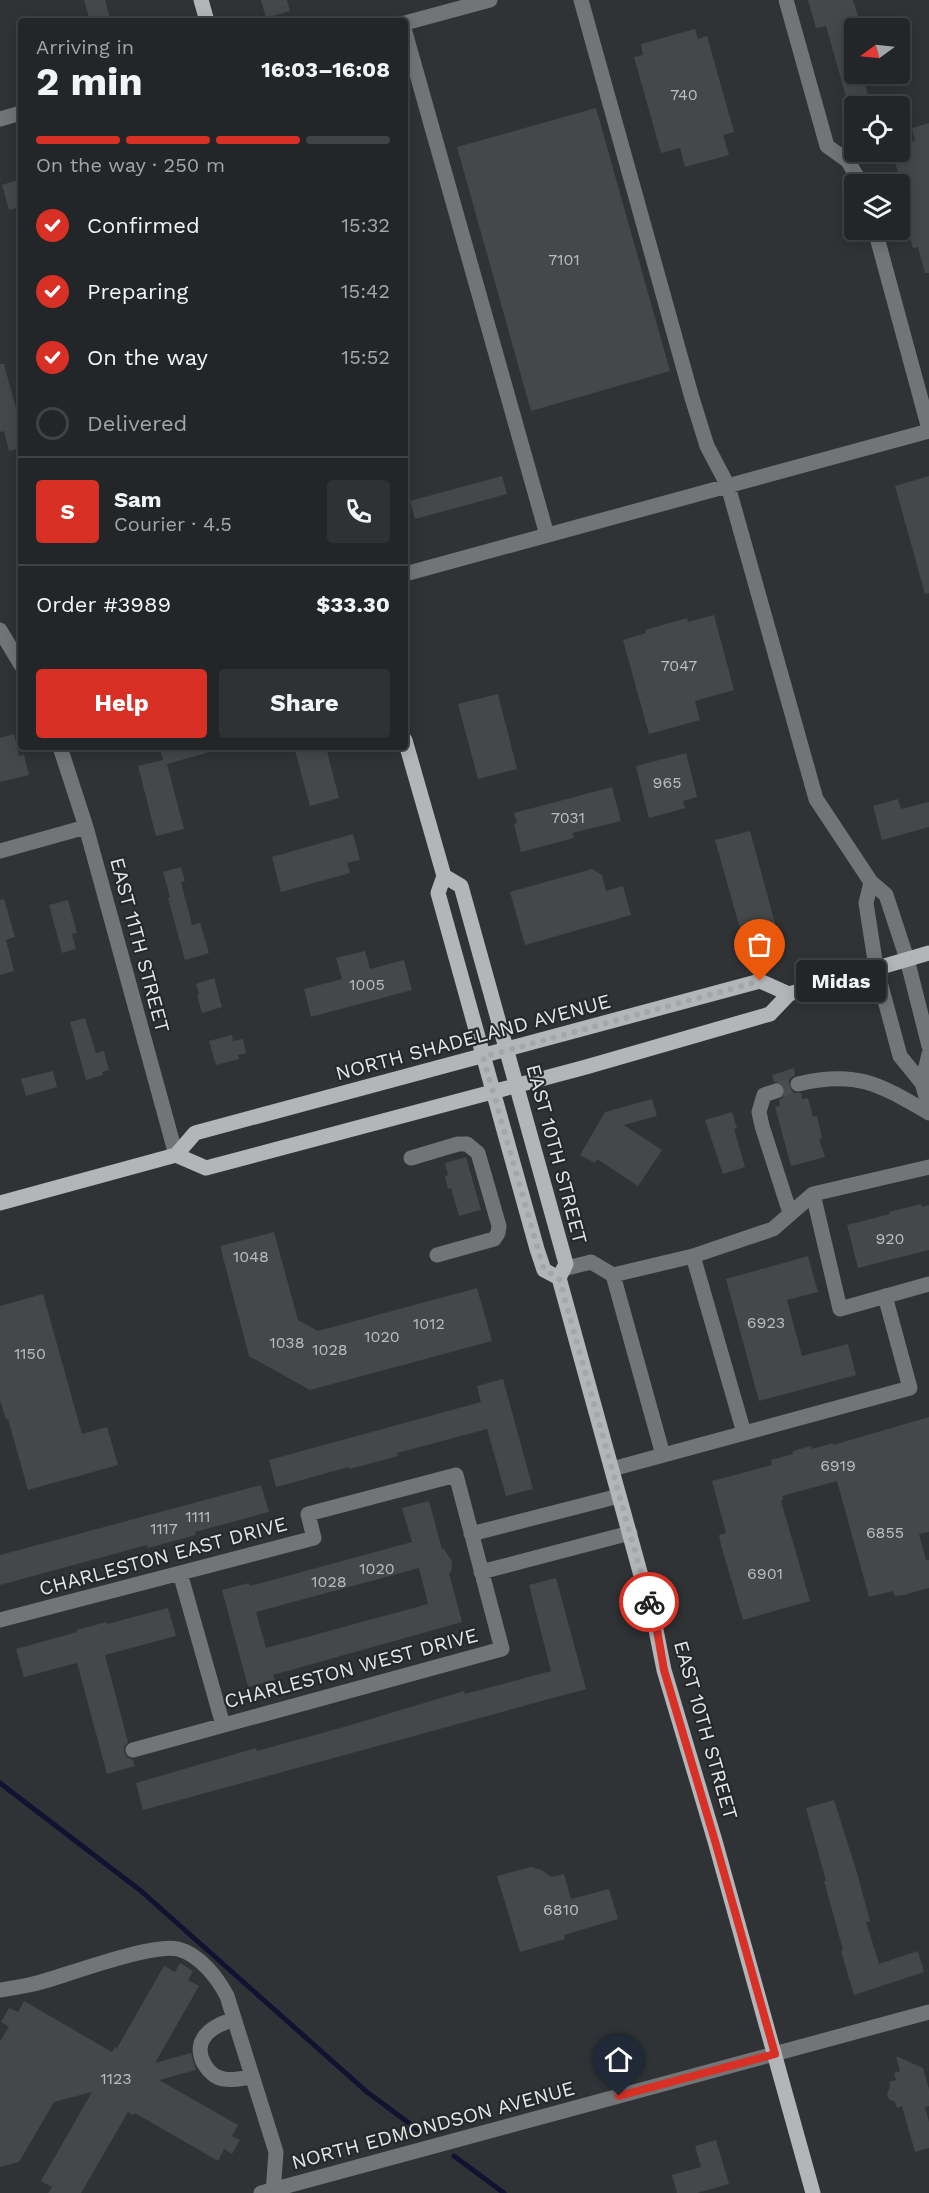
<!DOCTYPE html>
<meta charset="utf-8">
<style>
body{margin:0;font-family:"Work Sans",sans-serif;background:#2f3234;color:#f1f3f6;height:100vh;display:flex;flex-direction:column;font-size:22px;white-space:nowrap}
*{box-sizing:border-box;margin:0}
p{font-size:20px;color:#a3a5a8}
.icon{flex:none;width:33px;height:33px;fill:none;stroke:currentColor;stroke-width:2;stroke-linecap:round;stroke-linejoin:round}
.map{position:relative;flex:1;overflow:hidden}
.sheet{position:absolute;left:18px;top:18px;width:390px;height:732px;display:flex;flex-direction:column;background:#232628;border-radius:6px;box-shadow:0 3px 15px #0003,0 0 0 2px #404345}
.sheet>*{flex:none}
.needle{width:39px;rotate:255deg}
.fabs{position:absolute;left:844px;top:18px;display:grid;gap:12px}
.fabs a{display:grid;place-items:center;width:66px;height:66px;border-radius:6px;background:#232628;box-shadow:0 3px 15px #0003,0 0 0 2px #404345;font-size:30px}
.pin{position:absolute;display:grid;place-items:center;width:51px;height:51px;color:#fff;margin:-62px -26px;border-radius:50% 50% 50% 0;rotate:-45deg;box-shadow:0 0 6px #0007}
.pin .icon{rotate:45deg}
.courier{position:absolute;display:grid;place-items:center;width:60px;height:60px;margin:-30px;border:4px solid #d93025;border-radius:50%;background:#fff;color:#222;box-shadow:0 2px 8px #0007}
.bubble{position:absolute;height:42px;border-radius:6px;background:#232628;box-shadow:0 3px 15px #0003,0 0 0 2px #404345;font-size:20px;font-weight:700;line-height:42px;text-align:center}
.summary em{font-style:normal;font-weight:700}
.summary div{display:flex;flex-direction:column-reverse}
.summary{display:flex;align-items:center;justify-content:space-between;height:102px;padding:0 18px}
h1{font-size:39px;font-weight:700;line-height:45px}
.bar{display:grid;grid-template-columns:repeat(4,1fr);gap:9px 6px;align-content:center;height:72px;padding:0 18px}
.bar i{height:8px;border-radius:4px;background:#404345}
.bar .current{background:#d93025}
.bar p{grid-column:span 4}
.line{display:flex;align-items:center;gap:15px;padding:0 18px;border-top:2px solid #404345}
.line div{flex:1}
.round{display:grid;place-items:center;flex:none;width:63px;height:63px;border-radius:6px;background:#2f3234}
ol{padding:0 18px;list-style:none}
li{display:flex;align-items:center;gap:18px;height:66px}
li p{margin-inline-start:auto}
li .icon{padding:6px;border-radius:50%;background:#d93025;color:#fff;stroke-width:4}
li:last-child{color:#a3a5a8}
li i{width:33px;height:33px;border:3px solid #404345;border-radius:50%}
.cta{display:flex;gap:12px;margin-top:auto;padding:12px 18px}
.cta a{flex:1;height:69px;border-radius:6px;background:#d93025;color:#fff;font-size:24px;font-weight:700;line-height:69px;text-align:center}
.cta a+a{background:#2f3234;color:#f1f3f6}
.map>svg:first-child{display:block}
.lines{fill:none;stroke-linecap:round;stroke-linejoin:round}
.stream{stroke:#111232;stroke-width:5}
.building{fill:#444848;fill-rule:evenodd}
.minor-tunnel{stroke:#4a4e50;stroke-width:15;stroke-dasharray:15 8;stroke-linecap:butt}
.minor{stroke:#737476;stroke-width:15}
.major{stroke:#b3b6b9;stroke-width:15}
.done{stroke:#a4a7a8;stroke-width:6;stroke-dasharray:0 10.8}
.route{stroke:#d93025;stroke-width:8}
.labels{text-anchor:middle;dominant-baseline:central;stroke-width:4.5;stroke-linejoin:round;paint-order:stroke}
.number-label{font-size:16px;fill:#bbbebe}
.street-label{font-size:20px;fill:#e3e5e6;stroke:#26292b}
</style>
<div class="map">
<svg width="929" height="2193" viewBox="0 0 929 2193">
<rect width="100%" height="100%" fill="#2f3335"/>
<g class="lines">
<path class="stream" d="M0,1783L141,1891L367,2092L421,2132
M454,2156L504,2193"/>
</g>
<path class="building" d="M84,0H105L111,21H90Z
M261,0H287L290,11L266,18Z
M808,0H853L858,16L847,19L855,49V74H862L871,105L855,106V109L850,111L826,26L816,28Z
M695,29L698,39L707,36L734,132L723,135L729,155L685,167L680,148L661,153L634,57L643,55L641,44Z
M596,108L670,371L531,411L457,147Z
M929,123V273H925L918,247L913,248L903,212L909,210L892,152H900V145L915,141L912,128Z
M21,179V207L9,210L2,185Z
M0,364H4L17,412L21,411V448L9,451L4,431L0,432Z
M502,476L507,494L415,519L410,501Z
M929,476V593L925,594L895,486Z
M714,615L734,690L695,701L700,720L649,734L623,640L646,633L645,630L687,618L688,622Z
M498,694L517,769L478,779L458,704Z
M14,734L19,756L24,755L29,775L0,782V738Z
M159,747H212L213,751L167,764L184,829L156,836L138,766L163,760Z
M294,747H326L339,798L310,806Z
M686,753L697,797L683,801L685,808L649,818L636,766Z
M612,787L621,821L572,833L574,838L521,852L514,824L517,823L514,813Z
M898,799L901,809L929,802V827L882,840L873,806Z
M750,831L776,927L742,936L715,840Z
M353,834L360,860L347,863L350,873L281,892L272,857Z
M181,867L185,881L181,882L192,925L200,923L209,953L185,960L168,898L170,897L163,872Z
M592,869L602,875L606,891L623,886L631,915L525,945L510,892Z
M4,899L15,937L6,940L14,971L0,975V900Z
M68,900L77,933L72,934L76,949L62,953L49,905Z
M365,951L370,969L404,960L412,990L311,1017L304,989L342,979L336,958Z
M214,978L222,1007L202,1013L197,995L199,994L196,984Z
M85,1018L96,1053L104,1051L109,1070L102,1072L103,1075L86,1080L70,1022Z
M232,1035L233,1041L243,1039L246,1053L238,1055L239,1059L216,1065L209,1041Z
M794,1068L795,1075L789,1080V1086L794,1093H801L802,1099L808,1098L813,1117L817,1116L822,1138L819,1139L825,1157L791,1166L775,1107L780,1106L779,1100L784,1097L785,1088L782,1083L774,1082L772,1075Z
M53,1071L57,1087L26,1096L21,1079Z
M652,1099L657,1116L624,1125L662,1150L638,1186L597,1159L595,1163L580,1155L605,1112Z
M732,1112L737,1128L734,1129L745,1167L723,1174L705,1120Z
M466,1157L481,1210L459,1216L451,1188L448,1189L445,1176L448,1175L445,1163Z
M921,1204L922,1207L929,1205V1250L858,1268L847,1225L890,1214L889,1212Z
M274,1232L298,1320L318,1331L477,1288L492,1341L310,1390L249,1356L220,1246Z
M808,1256L818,1292L787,1300L802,1356L848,1344L856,1375L759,1401L726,1279Z
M43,1294L82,1434L107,1427L118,1465L28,1490L8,1419L6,1420L0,1400V1306Z
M503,1379L533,1489L506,1496L487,1429L397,1453L398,1456L350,1469L349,1467L276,1487L269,1460L481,1402L477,1386Z
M929,1417V1532L919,1534L926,1560H929V1588L904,1595L895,1596L893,1591L869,1597L837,1481L782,1496L783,1500L781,1501L810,1601L743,1620L721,1545L719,1535L726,1533L712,1481L772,1465L771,1460L793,1454V1451L811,1446L812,1449L833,1443V1445Z
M261,1485L269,1512L195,1532L196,1535L148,1548L147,1545L0,1585V1555Z
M429,1501L442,1549H444L452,1561L451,1573H449L462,1622L273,1675L275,1680L248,1687L222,1590L249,1583L250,1586L412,1542L402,1508ZM419,1568L428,1604L266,1648L256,1612Z
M556,1578L586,1689L143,1810L136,1783L256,1748L257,1751L344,1727L464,1691L465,1694L551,1671L529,1585Z
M168,1608L176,1636L105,1655L128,1742L124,1747V1752L127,1757L133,1760L135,1766L107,1774L77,1663L24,1677L16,1649L77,1632V1630L106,1622L107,1624Z
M834,1800L857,1873L870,1921L866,1922L879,1964L918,1951L924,1972L854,1995L841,1951L843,1950L824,1881H826L806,1808Z
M531,1867L542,1870L551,1877L564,1874L571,1899L609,1889L618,1919L564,1935L565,1939L520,1952L497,1876Z
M180,1963L193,1971L188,1980L199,1986L155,2063L191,2053L196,2070L159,2080L238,2125L232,2136L240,2140L232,2154L224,2149L218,2161L135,2113L133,2115L128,2112L81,2193H48L52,2187L41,2181L92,2092L54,2102L19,2162L0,2167V2041L9,2027L1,2022L9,2008L18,2012L24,2001L112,2052L115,2047L117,2048L164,1966L175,1972Z
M896,2056L923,2068L929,2089V2106L925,2107L929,2122V2148L915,2152L902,2106L897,2108L895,2102L889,2099L887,2094L890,2087L889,2082L896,2080L894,2073L900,2071Z
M716,2140L729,2184L697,2193H677L672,2175L701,2167L695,2146Z"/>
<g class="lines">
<path class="minor-tunnel" d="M776,1091L798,1084"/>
<path class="minor" d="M581,0L692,398L707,446L728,486L816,799L871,882
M786,0L827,146L848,161L861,184
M405,23L490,0
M405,32L547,535
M0,119L21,113
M875,230L929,429
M405,574L929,431
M0,630L21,665
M60,747L86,827L176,1155
M0,851L86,827
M929,1046L907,959L886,895L871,882L866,903L876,967L900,1056L922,1083L929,1107
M922,1083L929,1054
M798,1084C857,1070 879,1084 929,1113
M776,1091L764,1095L759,1112L762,1126L790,1213
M411,1158L458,1144H467L478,1153L499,1226L498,1233L494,1239L437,1255
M813,1194L840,1309L929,1284
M693,1256L744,1433
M563,1269L591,1262L613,1275L663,1455
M613,1275L693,1256L773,1229L813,1194L929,1167
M612,1469L910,1388L885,1296
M471,1534L619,1496
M481,1572L630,1533
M180,1573L223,1725
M0,1620L314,1538L308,1514L456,1475L502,1649L133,1750
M0,1990C13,1988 27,1986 41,1982C70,1974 152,1943 178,1949C200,1955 217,1977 227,1996L276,2152L273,2193
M234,2019C223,2023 209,2028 203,2039C194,2054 208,2077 224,2079C233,2081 243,2078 252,2077
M261,2193L929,2012"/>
<path class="major" d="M201,0L207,21
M405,740L444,876L438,893L537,1249L544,1270L559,1278
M444,876L461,886L566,1264L559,1278L656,1630L664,1670L715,1841L813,2193
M176,1155L206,1168L586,1067L770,1014L789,994L929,953
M0,1203L176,1155L195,1133L760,981L789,994"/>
</g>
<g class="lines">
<path class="done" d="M649,1602L559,1278L544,1270L483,1057L760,981"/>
<path class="route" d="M619,2096L775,2054L715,1841L664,1670L657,1630L649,1602"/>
</g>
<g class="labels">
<g class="number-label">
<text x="684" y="94">740</text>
<text x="564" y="259">7101</text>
<text x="679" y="665">7047</text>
<text x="667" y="782">965</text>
<text x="568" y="817">7031</text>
<text x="367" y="984">1005</text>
<text x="890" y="1238">920</text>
<text x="251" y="1256">1048</text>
<text x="766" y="1322">6923</text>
<text x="429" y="1323">1012</text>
<text x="382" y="1336">1020</text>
<text x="287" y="1342">1038</text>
<text x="330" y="1349">1028</text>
<text x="30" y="1353">1150</text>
<text x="838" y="1465">6919</text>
<text x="198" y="1516">1111</text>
<text x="164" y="1528">1117</text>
<text x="885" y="1532">6855</text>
<text x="377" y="1568">1020</text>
<text x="765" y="1573">6901</text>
<text x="329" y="1581">1028</text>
<text x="561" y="1909">6810</text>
<text x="116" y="2078">1123</text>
</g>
<g class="street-label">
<text transform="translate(140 945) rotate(75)">EAST 11TH STREET</text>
<text transform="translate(473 1037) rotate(-15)">NORTH SHADELAND AVENUE</text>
<text transform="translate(557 1154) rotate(75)">EAST 10TH STREET</text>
<text transform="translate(163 1556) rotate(-15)">CHARLESTON EAST DRIVE</text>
<text transform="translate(351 1668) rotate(-15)">CHARLESTON WEST DRIVE</text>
<text transform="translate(706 1730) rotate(74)">EAST 10TH STREET</text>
<text transform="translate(433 2125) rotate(-15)">NORTH EDMONDSON AVENUE</text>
</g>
</g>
</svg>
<div class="fabs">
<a><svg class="needle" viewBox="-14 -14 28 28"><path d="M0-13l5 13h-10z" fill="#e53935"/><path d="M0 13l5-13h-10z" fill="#a3a5a8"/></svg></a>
<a><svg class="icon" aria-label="locate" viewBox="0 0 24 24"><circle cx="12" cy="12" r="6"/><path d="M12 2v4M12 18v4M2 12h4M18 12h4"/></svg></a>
<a><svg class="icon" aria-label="layers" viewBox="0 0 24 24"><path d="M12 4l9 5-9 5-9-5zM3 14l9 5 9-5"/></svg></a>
</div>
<div class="pin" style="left:760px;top:981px;background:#ea580c"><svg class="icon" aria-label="bag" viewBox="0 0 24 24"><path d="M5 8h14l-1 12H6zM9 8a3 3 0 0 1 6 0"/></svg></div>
<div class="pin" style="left:619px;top:2096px;background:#1f2937"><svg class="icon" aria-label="home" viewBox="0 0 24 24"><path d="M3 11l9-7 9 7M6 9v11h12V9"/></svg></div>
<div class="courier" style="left:649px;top:1602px"><svg class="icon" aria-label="bike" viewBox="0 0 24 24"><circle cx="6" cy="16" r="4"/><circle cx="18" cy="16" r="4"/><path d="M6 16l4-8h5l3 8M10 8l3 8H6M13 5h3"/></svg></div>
<div class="bubble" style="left:796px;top:960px;width:90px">Midas</div>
<section class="sheet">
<div class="summary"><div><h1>2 min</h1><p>Arriving in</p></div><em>16:03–16:08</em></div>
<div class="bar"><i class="current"></i><i class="current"></i><i class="current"></i><i></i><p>On the way · 250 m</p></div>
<ol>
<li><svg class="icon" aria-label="check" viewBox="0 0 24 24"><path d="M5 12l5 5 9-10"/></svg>Confirmed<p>15:32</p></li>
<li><svg class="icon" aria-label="check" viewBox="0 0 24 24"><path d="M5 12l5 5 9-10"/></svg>Preparing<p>15:42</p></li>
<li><svg class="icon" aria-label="check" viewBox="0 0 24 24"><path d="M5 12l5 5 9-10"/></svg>On the way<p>15:52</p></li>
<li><i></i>Delivered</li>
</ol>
<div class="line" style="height:108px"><b class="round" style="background:#d93025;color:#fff">S</b><div><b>Sam</b><p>Courier · 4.5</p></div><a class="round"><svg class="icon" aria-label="phone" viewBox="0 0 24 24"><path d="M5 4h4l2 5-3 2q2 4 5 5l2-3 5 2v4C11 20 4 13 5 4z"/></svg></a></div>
<div class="line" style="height:78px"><div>Order #3989</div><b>$33.30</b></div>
<div class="cta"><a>Help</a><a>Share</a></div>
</section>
</div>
